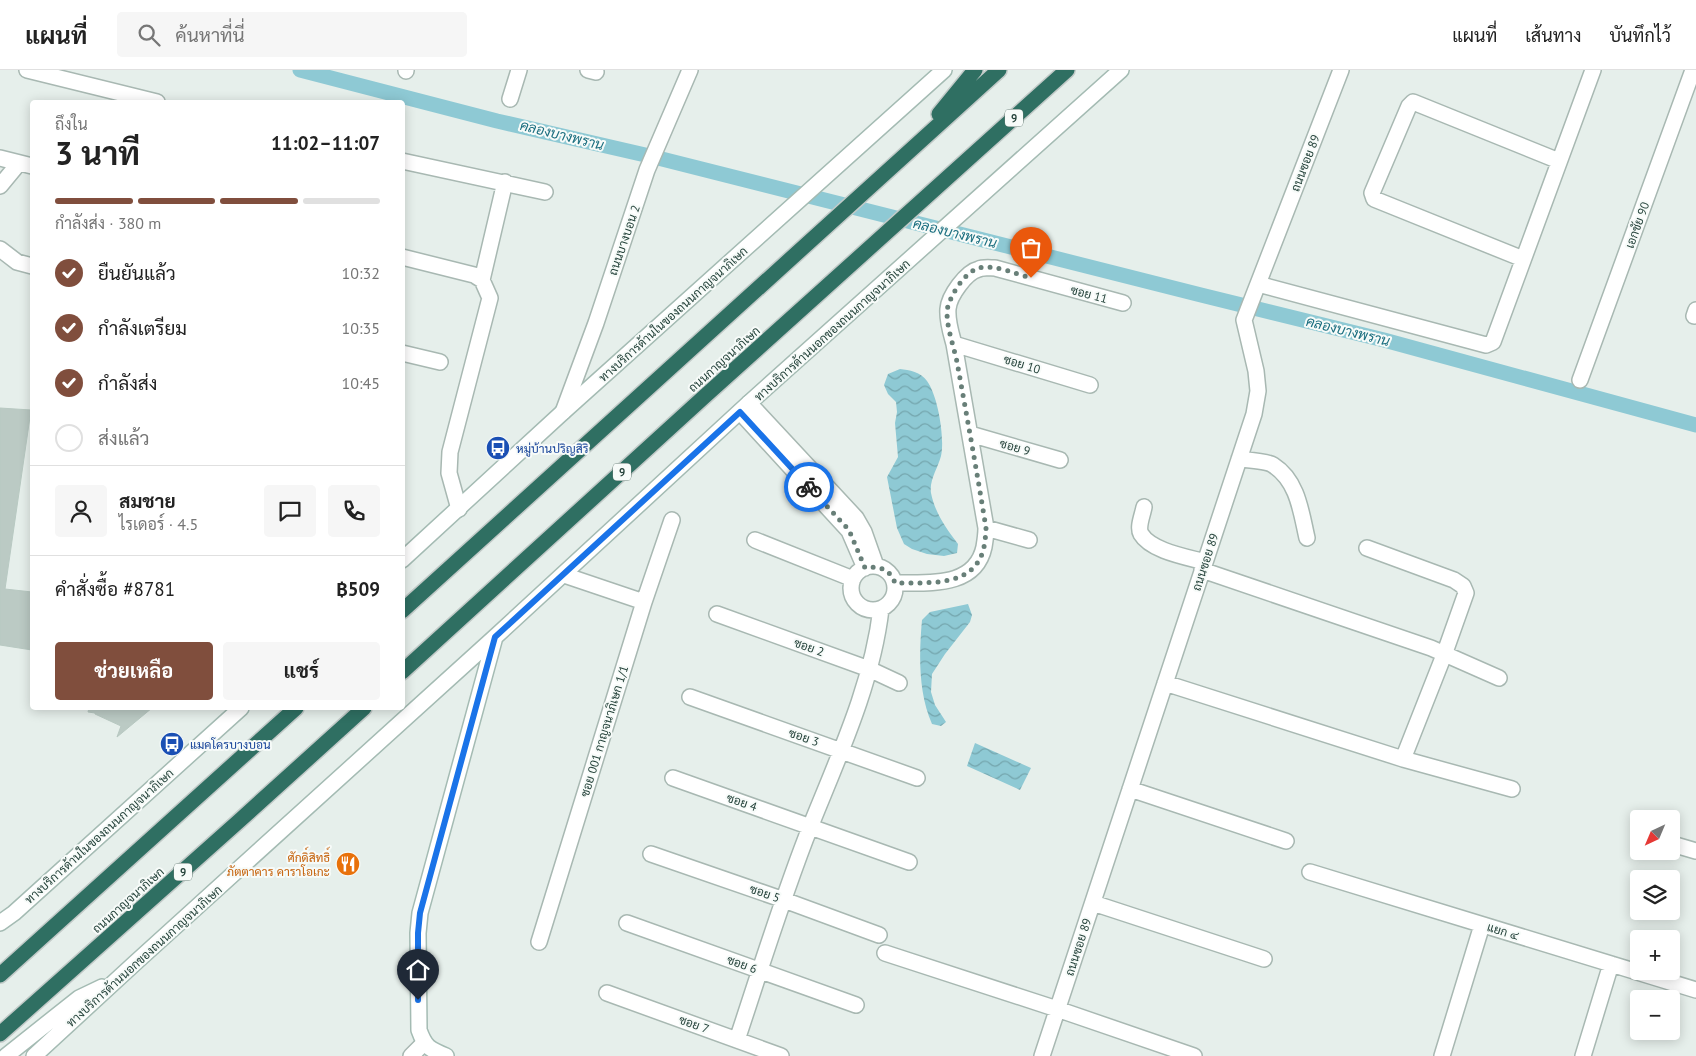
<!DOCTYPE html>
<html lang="th">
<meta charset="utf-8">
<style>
body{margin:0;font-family:"PT Sans",Sarabun,sans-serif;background:#f6f6f6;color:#222;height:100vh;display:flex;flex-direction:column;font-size:19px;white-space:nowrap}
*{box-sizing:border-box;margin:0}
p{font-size:16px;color:#767676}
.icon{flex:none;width:28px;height:28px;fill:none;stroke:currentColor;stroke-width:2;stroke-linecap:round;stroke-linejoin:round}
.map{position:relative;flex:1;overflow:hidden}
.details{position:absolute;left:30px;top:30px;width:375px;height:610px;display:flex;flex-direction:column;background:#fff;border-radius:5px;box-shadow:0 2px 12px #0003}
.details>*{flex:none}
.needle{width:32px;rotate:224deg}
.controls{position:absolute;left:1630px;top:740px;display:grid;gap:10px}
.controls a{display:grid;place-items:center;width:50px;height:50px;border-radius:5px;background:#fff;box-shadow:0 2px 12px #0003;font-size:25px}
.pin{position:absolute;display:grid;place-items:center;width:42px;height:42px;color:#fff;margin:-51px -21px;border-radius:50% 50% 50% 0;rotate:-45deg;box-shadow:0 0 5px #0007}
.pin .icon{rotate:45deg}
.courier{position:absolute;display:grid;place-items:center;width:50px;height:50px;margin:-25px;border:4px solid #1a73e8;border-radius:50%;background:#fff;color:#222;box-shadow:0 1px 6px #0007}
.headline em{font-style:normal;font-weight:700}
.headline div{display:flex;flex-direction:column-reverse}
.headline{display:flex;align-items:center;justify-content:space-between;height:85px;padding:0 25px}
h1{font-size:32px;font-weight:700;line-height:38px}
.bar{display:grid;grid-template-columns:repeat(4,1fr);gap:8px 5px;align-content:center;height:60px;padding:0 25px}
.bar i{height:6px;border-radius:4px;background:#e0e0e0}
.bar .selected{background:#804e3d}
.bar p{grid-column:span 4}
.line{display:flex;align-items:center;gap:12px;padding:0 25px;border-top:1px solid #e0e0e0}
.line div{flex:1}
.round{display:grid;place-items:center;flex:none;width:52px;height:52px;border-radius:5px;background:#f6f6f6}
ol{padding:0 25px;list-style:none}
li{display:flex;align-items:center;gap:15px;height:55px}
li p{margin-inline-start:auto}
li .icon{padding:5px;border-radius:50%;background:#804e3d;color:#fff;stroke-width:4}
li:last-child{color:#767676}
li i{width:28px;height:28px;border:2px solid #e0e0e0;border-radius:50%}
.action{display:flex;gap:10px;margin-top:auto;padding:10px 25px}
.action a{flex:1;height:58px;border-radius:5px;background:#804e3d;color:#fff;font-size:20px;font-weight:700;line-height:58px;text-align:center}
.action a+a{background:#f6f6f6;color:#222}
header{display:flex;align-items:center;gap:30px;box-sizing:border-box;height:70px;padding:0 25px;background:#fff;border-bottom:1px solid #e0e0e0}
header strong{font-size:24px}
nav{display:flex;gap:28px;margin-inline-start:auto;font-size:18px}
.search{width:350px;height:45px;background:#f6f6f6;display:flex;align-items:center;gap:12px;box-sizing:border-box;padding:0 18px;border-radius:5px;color:#767676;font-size:19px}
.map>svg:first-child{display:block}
.water{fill:url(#water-waves)}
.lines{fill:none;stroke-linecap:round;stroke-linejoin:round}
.canal{stroke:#8ec9d4;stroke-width:15}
.building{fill:#bbcac4;stroke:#b8c9c2}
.street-casing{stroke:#a8b8b2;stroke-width:18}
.secondary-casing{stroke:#a4bbb3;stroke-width:18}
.highway-casing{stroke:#c2cac8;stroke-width:18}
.street{stroke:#fff;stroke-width:15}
.secondary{stroke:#fff;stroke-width:15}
.highway{stroke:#2f6f62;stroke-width:15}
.done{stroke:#687f78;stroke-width:5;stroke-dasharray:0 9}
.route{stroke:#1a73e8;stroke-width:6}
.labels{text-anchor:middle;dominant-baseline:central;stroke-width:4;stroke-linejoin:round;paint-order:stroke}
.shield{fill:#f7fbf9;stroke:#637a73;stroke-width:1}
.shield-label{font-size:11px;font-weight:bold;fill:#24423a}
.street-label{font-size:12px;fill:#24423a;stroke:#f7fbf9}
.transit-label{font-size:12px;fill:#164399;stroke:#f7fbf9;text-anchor:start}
.food-label{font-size:12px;fill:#c56008;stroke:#f7fbf9;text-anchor:end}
.water-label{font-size:14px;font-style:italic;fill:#1c6f80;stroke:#f7fbf9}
</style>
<header>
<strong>แผนที่</strong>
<div class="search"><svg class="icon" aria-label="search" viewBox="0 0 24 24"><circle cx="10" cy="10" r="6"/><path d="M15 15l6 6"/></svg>ค้นหาที่นี่</div>
<nav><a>แผนที่</a><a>เส้นทาง</a><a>บันทึกไว้</a></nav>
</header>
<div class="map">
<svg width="1696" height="986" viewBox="0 0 1696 986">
<defs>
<pattern id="water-waves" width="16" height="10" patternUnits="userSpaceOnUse" patternTransform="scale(1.25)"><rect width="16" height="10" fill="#8ec9d4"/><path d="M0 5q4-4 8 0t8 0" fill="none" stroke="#74a5ad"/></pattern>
</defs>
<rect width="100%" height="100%" fill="#e6efeb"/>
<path class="water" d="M900,299C909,300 921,302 927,311C938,326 945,368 941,386C938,398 929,410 931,423C935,443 946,458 958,474L957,483L944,486L927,484L912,479L904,474L897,458L887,407L898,387L895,353L897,342L896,332L888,324L884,315L888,304Z
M968,534L972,545L970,552L945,584L932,604L931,622L935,635L946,652L941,656L932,654C918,622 919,584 922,550L930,542Z
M975,673L1031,698L1020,720L967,696Z"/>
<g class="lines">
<path class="canal" d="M300,0L497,51L654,87L1201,225L1384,270L1696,355"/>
</g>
<path class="building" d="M0,338L31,340L5,519L32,522V580L0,575Z
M89,638H152L117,667L121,656L95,644V643L88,642Z"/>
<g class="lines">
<g class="street-casing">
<path id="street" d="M27,0L157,32
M588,0L596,2
M406,1V0
M510,29L519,0
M0,88L32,96
M402,91L545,122
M0,116L19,93
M0,179L17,192L32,196
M402,187L474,205L482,210L490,228L450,382L449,403L459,439
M1523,189L1374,129L1372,123L1409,36L1413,32L1559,91
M482,210L505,112
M1258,214L1486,275L1493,272L1593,0
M1694,246L1696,240
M954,274L1090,315
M402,283L440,292
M1580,310L1693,0
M749,333L856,448L864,462L876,496
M563,342L596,253L647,100L690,0
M740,342L849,461L865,498
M970,364L1060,390
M1239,389C1247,390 1267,391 1273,395C1298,411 1301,442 1307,468
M1144,437C1143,444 1137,457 1141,464C1151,481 1187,487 1205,492
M986,458L1029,470
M755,470L853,509
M1367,478L1454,510L1463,516L1466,523L1444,585L1403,689
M851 518a22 22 0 1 1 44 0a22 22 0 1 1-44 0Z
M1202,500L1431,578L1499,608
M895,513C926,512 975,519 984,477C985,471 986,464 986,458L954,274C951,263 947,251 948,239C949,226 966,202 979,199C983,197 990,198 995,198L1123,233
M644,532L672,450
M717,544L869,599L899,613
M1165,613L1403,689L1512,719
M690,627L917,708
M673,708L909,792
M1130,719L1286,771
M1672,774L1696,781
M651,784L784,830L879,865
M1310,802L1696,920
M1093,833L1264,889
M627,853L856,935
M539,872L644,532L564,505
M885,883L1057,939L1194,986
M607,923L781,986
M737,970C761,898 783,825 811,755C839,685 872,615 881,539
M411,986L424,973
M1042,986L1254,344L1258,321L1256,301L1244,250L1341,0
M1442,986L1482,855
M1583,986L1611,894"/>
</g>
<g class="secondary-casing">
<path id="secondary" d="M402,490L563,342L944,0
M0,853L14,843L241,638
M6,986L79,928L102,917
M34,986L135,893L495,567L749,333L1121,0
M446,986C429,979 425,977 419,960L418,863L420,843L495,567"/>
</g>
<g class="highway-casing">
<path id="highway" d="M939,44L975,0
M402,541L999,0
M402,602L705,326L1067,0
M0,905L296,638
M0,964L239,751L364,638"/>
</g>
<use href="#street" class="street"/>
<use href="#secondary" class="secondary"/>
<use href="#highway" class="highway"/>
</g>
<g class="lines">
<path class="done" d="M809,417L849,460L865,498C879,496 889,498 895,513C927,512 975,519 984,477C985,471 986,464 986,458C977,402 967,347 957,292C954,277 944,250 948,236C952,223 965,202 979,198C995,194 1016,204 1031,208"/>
<path class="route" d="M418,930V863L420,843L495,567L740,342L809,417"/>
</g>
<defs>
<g id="bus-disc" transform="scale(1.25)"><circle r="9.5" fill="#1a4fb4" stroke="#f7fbf9"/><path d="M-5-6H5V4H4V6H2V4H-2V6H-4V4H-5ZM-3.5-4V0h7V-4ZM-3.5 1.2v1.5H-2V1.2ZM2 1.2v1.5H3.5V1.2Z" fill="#fff"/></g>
<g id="restaurant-disc" transform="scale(1.25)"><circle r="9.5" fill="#e8710a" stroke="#f7fbf9"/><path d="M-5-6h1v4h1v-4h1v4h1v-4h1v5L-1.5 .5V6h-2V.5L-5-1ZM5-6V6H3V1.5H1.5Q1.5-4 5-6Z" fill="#fff"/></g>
</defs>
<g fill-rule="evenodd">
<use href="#bus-disc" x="498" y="378"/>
<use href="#bus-disc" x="172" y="674"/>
<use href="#restaurant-disc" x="348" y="794"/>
</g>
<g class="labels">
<g class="shield">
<rect x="1005" y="39.5" width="18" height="17" rx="4"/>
<rect x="613" y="393.5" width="18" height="17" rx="4"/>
<rect x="174" y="793.5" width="18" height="17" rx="4"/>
</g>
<g class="shield-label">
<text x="1014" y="48">9</text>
<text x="622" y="402">9</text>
<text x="183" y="802">9</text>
</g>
<g class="street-label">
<text transform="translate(1305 93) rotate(-69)">ถนนซอย 89</text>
<text transform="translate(1637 155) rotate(-70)">เอกชัย 90</text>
<text transform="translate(624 170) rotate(-71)">ถนนบางบอน 2</text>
<text transform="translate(1089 224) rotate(15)">ซอย 11</text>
<text transform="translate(673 244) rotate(-42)">ทางบริการด้านในของถนนกาญจนาภิเษก</text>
<text transform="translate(832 260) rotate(-42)">ทางบริการด้านนอกของถนนกาญจนาภิเษก</text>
<text transform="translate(724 289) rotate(-42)">ถนนกาญจนาภิเษก</text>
<text transform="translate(1022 294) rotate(17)">ซอย 10</text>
<text transform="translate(1015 377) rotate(16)">ซอย 9</text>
<text transform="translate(1205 492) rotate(-72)">ถนนซอย 89</text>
<text transform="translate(809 577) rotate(20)">ซอย 2</text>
<text transform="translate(604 661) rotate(-73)">ซอย 001 กาญจนาภิเษก 1/1</text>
<text transform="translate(804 667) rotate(19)">ซอย 3</text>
<text transform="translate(742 732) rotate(19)">ซอย 4</text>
<text transform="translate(99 766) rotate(-42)">ทางบริการด้านในของถนนกาญจนาภิเษก</text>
<text transform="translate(765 823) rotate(19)">ซอย 5</text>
<text transform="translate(128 830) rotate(-42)">ถนนกาญจนาภิเษก</text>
<text transform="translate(1503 861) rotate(17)">แยก ๔</text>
<text transform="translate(1078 877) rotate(-72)">ถนนซอย 89</text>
<text transform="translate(144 886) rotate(-42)">ทางบริการด้านนอกของถนนกาญจนาภิเษก</text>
<text transform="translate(742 894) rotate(20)">ซอย 6</text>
<text transform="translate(694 954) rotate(20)">ซอย 7</text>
</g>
<g class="transit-label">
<text x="516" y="378">หมู่บ้านปริญสิริ</text>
<text x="190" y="674">แมคโครบางบอน</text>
</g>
<g class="food-label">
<text x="330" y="787">ศักดิ์สิทธิ์<tspan x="330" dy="14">ภัตตาคาร คาราโอเกะ</tspan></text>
</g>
<g class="water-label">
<text transform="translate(562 65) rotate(14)">คลองบางพราน</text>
<text transform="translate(955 163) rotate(14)">คลองบางพราน</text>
<text transform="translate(1348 261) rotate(14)">คลองบางพราน</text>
</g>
</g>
</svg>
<div class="controls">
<a><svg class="needle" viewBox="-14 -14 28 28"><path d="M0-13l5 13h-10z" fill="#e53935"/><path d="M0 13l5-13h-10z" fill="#767676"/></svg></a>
<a><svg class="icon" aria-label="layers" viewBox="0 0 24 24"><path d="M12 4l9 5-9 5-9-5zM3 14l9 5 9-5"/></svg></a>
<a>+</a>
<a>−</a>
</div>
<div class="pin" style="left:1031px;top:208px;background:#ea580c"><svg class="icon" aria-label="bag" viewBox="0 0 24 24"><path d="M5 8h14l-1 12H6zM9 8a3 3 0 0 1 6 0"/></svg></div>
<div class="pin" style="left:418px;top:930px;background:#1f2937"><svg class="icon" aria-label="home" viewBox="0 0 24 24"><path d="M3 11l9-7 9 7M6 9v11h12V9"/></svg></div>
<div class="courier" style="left:809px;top:417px"><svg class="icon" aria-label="bike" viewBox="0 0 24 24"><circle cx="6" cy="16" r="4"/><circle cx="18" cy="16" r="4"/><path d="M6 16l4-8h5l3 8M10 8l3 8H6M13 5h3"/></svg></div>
<section class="details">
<div class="headline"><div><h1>3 นาที</h1><p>ถึงใน</p></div><em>11:02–11:07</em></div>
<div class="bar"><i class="selected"></i><i class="selected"></i><i class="selected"></i><i></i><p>กำลังส่ง · 380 m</p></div>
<ol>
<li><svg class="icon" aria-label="check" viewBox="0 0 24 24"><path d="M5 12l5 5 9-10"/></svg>ยืนยันแล้ว<p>10:32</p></li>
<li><svg class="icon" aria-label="check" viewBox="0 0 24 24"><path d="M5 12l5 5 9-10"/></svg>กำลังเตรียม<p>10:35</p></li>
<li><svg class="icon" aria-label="check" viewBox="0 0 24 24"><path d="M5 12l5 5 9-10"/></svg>กำลังส่ง<p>10:45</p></li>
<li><i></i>ส่งแล้ว</li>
</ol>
<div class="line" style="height:90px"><a class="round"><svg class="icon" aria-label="person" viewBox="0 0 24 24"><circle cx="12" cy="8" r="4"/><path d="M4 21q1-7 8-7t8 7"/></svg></a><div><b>สมชาย</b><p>ไรเดอร์ · 4.5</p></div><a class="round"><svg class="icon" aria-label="chat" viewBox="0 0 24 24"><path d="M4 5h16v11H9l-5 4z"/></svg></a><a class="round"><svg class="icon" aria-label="phone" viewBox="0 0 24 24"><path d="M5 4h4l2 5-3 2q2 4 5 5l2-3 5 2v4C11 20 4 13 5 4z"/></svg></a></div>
<div class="line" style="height:65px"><div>คำสั่งซื้อ #8781</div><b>฿509</b></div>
<div class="action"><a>ช่วยเหลือ</a><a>แชร์</a></div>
</section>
</div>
